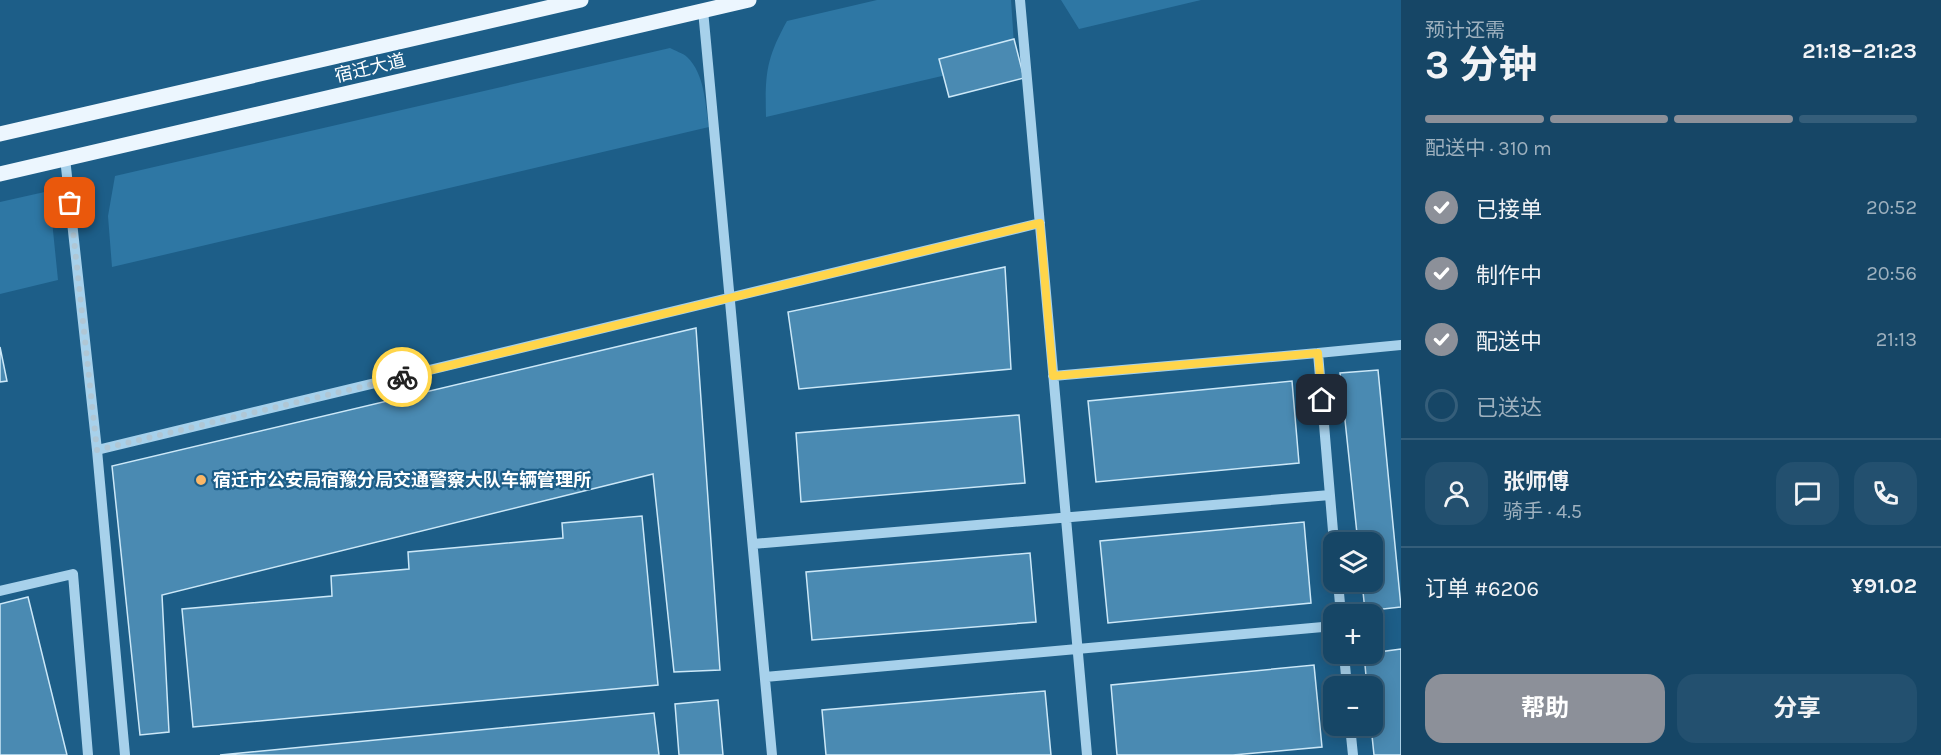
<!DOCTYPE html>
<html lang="zh">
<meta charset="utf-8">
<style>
body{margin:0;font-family:Karla,"Noto Sans SC",sans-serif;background:#23506f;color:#f1f3f6;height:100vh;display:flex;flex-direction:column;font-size:22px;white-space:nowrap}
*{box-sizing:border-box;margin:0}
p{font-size:20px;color:#9eb1bf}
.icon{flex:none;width:33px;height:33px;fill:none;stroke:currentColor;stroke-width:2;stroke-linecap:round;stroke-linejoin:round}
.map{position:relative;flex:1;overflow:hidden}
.panel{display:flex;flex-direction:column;background:#164666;width:540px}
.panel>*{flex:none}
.buttons{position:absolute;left:1323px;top:532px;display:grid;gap:12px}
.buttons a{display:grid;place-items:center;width:60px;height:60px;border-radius:12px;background:#164666;box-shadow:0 3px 15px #0003,0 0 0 2px #355e7a;font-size:30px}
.pin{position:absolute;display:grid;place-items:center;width:51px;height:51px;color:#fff;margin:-26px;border-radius:12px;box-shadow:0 3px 9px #0006}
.courier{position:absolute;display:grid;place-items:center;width:60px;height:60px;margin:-30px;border:4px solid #ffd54a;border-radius:50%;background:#fff;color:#222;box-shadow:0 2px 8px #0007}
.head em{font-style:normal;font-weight:700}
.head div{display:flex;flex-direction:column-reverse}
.head{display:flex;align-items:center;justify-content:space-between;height:102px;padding:0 24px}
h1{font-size:39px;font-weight:700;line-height:45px}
.bar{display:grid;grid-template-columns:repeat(4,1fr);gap:9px 6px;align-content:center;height:72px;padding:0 24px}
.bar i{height:8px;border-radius:4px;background:#355e7a}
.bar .current{background:#8c9099}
.bar p{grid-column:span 4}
.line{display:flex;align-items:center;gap:15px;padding:0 24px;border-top:2px solid #355e7a}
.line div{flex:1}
.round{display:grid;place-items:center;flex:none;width:63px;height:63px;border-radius:18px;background:#23506f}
ol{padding:0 24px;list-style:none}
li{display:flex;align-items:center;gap:18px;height:66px}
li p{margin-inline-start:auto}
li .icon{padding:6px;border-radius:50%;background:#8c9099;color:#fff;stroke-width:4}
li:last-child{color:#9eb1bf}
li i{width:33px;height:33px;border:3px solid #355e7a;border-radius:50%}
.cta{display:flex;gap:12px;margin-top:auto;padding:12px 24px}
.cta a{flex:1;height:69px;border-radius:18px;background:#8c9099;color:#fff;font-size:24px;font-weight:700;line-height:69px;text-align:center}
.cta a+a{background:#23506f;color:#f1f3f6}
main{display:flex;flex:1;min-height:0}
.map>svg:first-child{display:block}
.green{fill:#2e77a4}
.building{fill:#4a8ab2;stroke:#cce8f8;stroke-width:1.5}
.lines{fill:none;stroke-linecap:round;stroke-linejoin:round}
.minor{stroke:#a7d1eb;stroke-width:10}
.major{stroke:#ecf6fe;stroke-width:15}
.done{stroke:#b0c7d5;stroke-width:6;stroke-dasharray:0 10.8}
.route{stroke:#ffd54a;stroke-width:8}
.poi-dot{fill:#fbb766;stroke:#1d5e88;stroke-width:2}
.labels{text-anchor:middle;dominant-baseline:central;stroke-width:4.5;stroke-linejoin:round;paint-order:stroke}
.street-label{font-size:18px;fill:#fff;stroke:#1d5e88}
.poi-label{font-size:18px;font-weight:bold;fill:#fff;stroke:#1d5e88;text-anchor:start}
</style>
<main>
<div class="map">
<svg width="1401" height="755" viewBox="0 0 1401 755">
<rect width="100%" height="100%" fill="#1d5e88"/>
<path class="green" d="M877,0H1011L1015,59L766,117C765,74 766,59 787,21Z
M1061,0H1201L1079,29Z
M670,48C675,51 683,53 687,57C705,74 705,104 709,127L112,267L108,216L115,176Z
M49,191L58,280L0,294V202Z"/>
<path class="building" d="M1014,39L1024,78L949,97L939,59Z
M1005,267L1011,369L799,389L788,312Z
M696,328L720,670L674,672L653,474L162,595L169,732L140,735L112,466Z
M0,347L7,381L0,382Z
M1378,370L1401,607L1365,611L1362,582H1372V543H1358L1340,373Z
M1292,381L1299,463L1096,482L1088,401Z
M1019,415L1025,483L801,502L796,433Z
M642,516L658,685L193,727L182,609L332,596L331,576L409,569L408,552L563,538L562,523Z
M1304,522L1311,603L1108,623L1100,541Z
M1030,553L1036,622L812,640L806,572Z
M28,597L67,755H0V604Z
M1401,649V755H1374L1371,726L1372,687H1367L1364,654Z
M1314,665L1322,747L1233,755H1117L1111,685Z
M1045,691L1051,755H826L822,710Z
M718,700L723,755H679L675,704Z
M654,713L659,755H220Z"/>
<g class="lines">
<path class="minor" d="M1020,0L1087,755
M703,10L772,755
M65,158L97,450
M1318,353L1401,345
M1053,376L1318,353L1334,543
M753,544L1330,495
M1338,582L1341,615
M0,591L73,574L88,755
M1344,654L1347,687
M765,677L1334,626
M1350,726L1353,755
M125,755L97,450L1040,223"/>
<path class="major" d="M0,134L581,0
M0,174L749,0"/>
</g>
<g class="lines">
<path class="done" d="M70,203L97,450L402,377"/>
<path class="route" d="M402,377L1040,223L1053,376L1318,353L1322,400"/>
</g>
<circle class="poi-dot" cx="201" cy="480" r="6"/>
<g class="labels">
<g class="street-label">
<text transform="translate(370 68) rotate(-13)">宿迁大道</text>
</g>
<g class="poi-label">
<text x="213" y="480">宿迁市公安局宿豫分局交通警察大队车辆管理所</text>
</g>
</g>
</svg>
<div class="buttons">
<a><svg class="icon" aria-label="layers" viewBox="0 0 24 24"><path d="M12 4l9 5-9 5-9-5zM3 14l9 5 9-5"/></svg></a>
<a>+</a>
<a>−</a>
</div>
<div class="pin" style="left:70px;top:203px;background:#ea580c"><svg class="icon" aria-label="bag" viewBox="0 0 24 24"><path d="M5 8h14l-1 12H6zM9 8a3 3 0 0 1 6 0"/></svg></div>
<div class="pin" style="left:1322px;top:400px;background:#1f2937"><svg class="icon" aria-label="home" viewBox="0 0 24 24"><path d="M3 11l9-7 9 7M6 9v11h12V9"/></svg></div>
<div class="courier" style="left:402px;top:377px"><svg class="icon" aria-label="bike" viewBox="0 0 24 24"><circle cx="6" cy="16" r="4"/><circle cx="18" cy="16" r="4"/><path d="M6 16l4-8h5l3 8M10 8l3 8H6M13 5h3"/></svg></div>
</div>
<section class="panel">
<div class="head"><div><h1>3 分钟</h1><p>预计还需</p></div><em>21:18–21:23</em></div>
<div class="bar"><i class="current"></i><i class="current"></i><i class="current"></i><i></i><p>配送中 · 310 m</p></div>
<ol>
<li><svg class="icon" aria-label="check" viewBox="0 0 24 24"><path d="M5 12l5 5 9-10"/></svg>已接单<p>20:52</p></li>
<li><svg class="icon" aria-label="check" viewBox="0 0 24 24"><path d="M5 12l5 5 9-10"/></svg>制作中<p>20:56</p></li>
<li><svg class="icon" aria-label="check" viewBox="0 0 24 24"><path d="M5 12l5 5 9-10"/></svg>配送中<p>21:13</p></li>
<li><i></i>已送达</li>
</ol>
<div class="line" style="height:108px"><a class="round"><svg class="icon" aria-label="person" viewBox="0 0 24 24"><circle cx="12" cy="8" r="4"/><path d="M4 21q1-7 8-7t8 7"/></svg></a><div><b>张师傅</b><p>骑手 · 4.5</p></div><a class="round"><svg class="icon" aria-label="chat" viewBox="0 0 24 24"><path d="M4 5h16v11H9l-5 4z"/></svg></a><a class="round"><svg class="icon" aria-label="phone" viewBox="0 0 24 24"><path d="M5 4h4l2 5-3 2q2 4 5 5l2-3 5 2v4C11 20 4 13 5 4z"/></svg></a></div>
<div class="line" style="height:78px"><div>订单 #6206</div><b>¥91.02</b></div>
<div class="cta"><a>帮助</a><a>分享</a></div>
</section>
</main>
